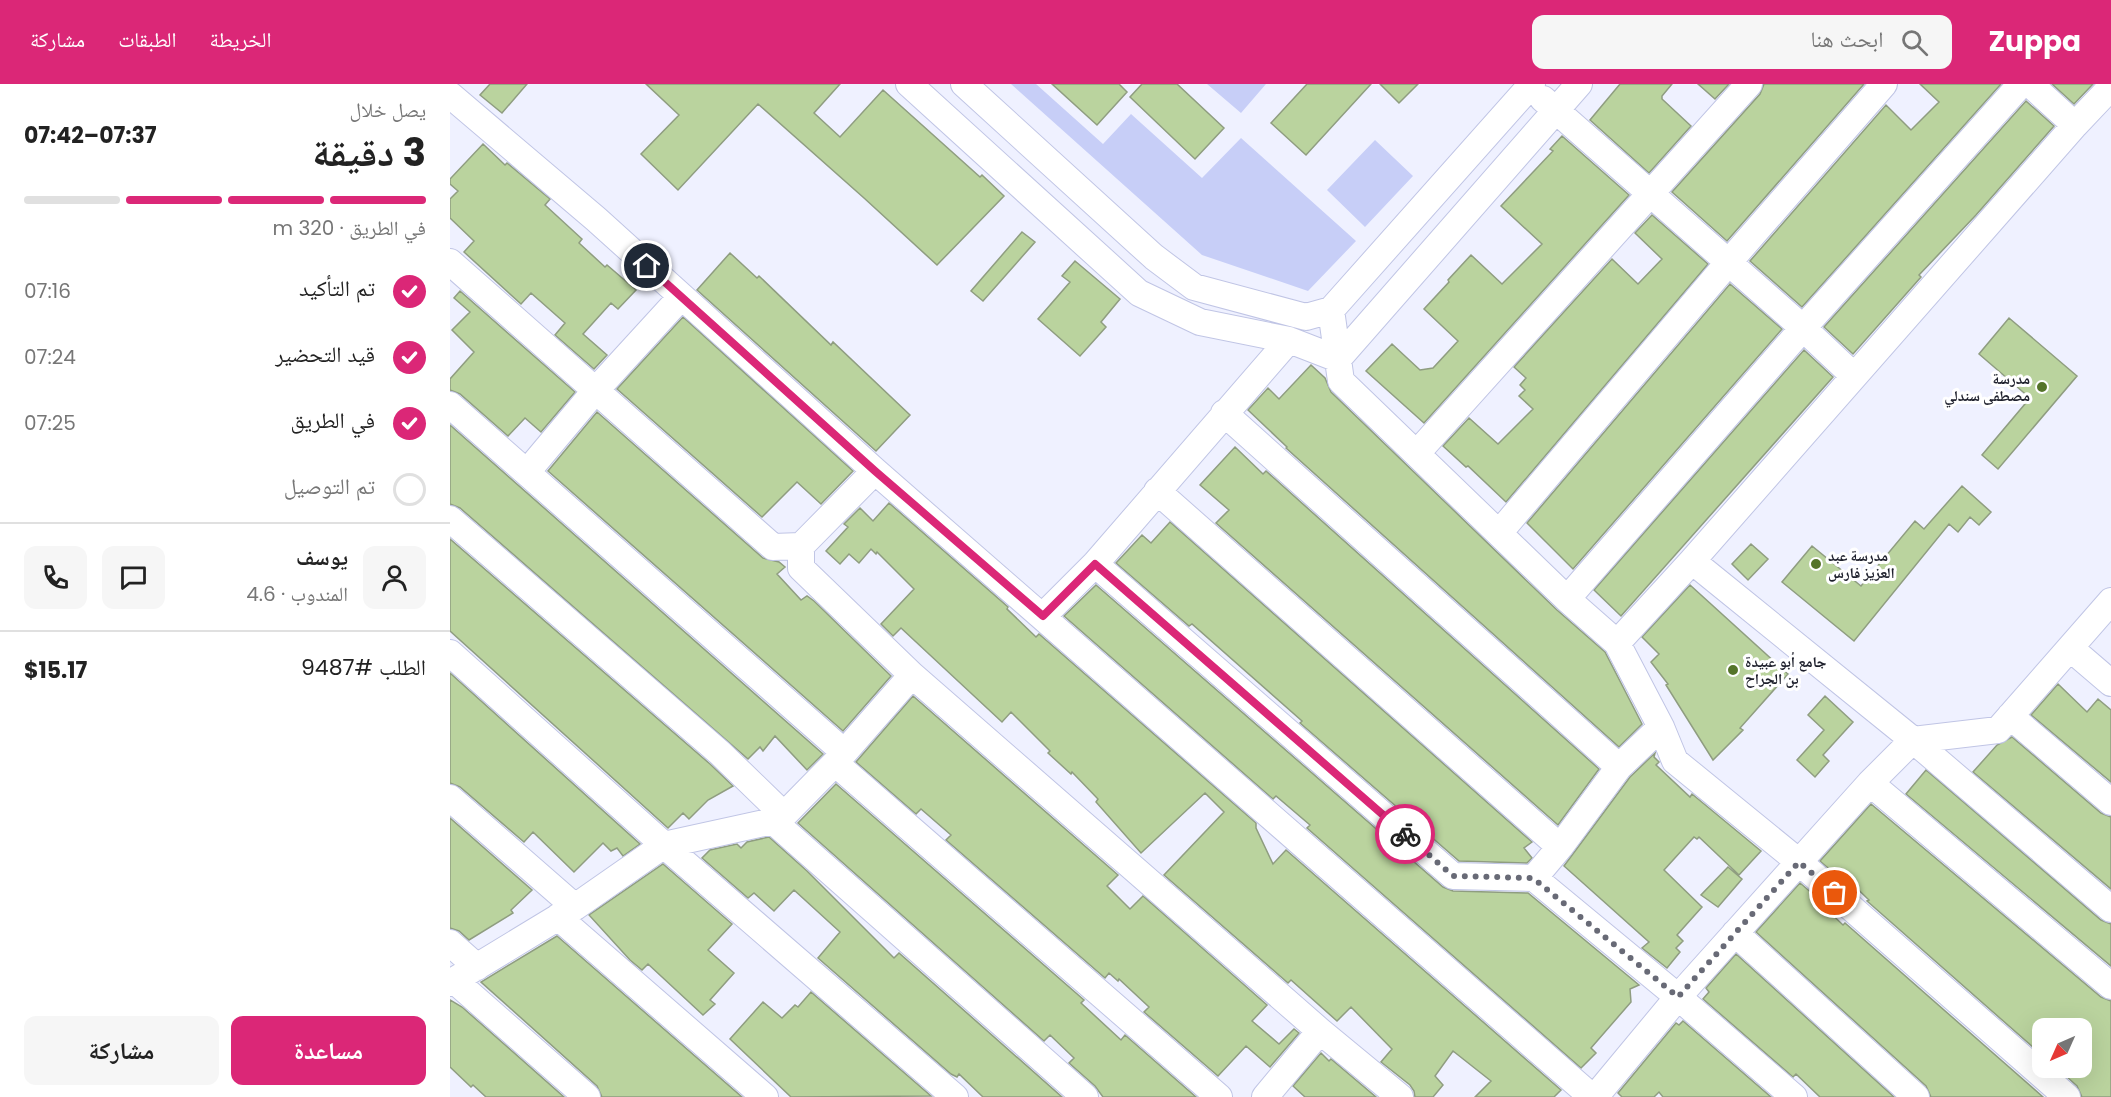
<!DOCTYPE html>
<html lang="ar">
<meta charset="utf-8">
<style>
body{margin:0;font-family:Poppins,"Noto Naskh Arabic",sans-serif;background:#f6f6f6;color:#222;direction:rtl;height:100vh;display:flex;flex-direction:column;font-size:22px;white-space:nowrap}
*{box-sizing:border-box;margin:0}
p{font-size:20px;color:#767676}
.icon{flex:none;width:33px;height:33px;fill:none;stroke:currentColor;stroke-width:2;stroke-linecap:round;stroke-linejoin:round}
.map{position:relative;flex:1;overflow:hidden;direction:ltr}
.side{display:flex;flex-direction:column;background:#fff;width:450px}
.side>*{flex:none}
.needle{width:39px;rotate:225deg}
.controls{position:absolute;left:1582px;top:934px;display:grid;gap:12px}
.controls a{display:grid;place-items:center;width:60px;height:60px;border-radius:12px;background:#fff;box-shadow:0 6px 24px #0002;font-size:30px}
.pin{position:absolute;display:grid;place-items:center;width:51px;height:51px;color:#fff;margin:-26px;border:3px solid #fff;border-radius:50%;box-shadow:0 2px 6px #0007}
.courier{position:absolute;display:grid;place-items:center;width:60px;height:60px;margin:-30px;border:4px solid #db2777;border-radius:50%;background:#fff;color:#222;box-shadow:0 2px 8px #0007}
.summary em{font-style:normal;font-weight:700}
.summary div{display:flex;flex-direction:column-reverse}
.summary{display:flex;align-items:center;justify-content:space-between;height:102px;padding:0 24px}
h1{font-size:39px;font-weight:700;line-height:45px}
.bar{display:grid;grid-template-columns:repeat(4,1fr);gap:9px 6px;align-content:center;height:72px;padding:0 24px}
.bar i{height:8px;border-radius:4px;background:#e0e0e0}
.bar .current{background:#db2777}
.bar p{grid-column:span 4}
.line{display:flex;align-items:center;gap:15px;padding:0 24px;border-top:2px solid #e0e0e0}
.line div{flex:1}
.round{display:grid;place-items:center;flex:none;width:63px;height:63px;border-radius:12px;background:#f6f6f6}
ol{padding:0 24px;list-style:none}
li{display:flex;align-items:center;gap:18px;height:66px}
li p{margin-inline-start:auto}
li .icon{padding:6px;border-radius:50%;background:#db2777;color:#fff;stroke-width:4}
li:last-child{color:#767676}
li i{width:33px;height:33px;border:3px solid #e0e0e0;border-radius:50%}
.button{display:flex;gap:12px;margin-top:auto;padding:12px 24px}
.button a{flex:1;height:69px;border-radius:12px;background:#db2777;color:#fff;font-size:24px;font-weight:700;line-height:69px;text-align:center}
.button a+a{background:#f6f6f6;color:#222}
header{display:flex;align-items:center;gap:36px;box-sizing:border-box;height:84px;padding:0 30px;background:#db2777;color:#fff}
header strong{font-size:28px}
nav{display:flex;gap:33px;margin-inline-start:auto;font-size:21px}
.search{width:420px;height:54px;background:#f6f6f6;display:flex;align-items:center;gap:15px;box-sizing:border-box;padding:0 21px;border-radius:12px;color:#767676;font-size:22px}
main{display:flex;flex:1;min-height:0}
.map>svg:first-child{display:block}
.green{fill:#c7cef7}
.building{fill:#bad39e;stroke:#8f9d80;stroke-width:1.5}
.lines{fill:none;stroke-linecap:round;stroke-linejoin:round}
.minor-casing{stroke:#c0c5e5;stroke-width:28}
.minor{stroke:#fff;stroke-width:26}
.done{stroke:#686a76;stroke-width:6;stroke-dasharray:0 10.8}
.route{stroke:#db2777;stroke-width:8}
.poi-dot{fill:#55742a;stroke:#fff;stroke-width:2}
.labels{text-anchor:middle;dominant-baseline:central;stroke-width:6;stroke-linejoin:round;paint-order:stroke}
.poi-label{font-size:15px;font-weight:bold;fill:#1f212d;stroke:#fff;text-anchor:start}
</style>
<header>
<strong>Zuppa</strong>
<div class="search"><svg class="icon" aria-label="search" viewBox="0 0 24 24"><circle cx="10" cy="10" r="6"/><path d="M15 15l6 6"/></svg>ابحث هنا</div>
<nav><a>الخريطة</a><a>الطبقات</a><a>مشاركة</a></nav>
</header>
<main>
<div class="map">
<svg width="1661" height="1013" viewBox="0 0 1661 1013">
<rect width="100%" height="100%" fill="#eff1ff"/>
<path class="green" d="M561,0H586L653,60L681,30L752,94L791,54L906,157L858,207L752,171Z
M757,0H816L791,29Z
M925,56L963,92L915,143L877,106Z"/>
<path class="building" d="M40,0H77L52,29L30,11Z
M196,0H390L364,29L390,53L433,6L530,93L532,91L554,112L487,181L414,114L308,20L228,106L191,70L229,31Z
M602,0H669L677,8L647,41Z
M692,0H727L774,44L745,75L680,13Z
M857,0H921L856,71L821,39Z
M930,0H968L949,19Z
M1170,0H1222L1212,12V15L1241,42L1199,89L1140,36Z
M1248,0H1279L1265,15Z
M1314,0H1414L1277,157L1222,108L1310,10Z
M1470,0H1551L1352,223L1300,177L1436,21L1461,46L1489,18Z
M1602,0H1643L1624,20Z
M1576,17L1604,42L1526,131L1469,191L1471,193L1403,270L1374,243Z
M1112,52L1179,111L974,339L916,287L942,260L970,286L983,284L1008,257L974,225L999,198L998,196L1021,171L1052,200L1092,160L1051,122L1103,67L1100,65Z
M33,60L55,81L57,79L100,115L95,121L132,155L129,159L155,183L157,181L186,206L168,225L161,219L133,250L157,271L144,285L105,251L115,239L81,209L71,220L14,168L24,157L0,134V115L8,107L0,100V95Z
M1202,131L1258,180L1056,418L1018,382L1016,383L993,362L1019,334L1048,360L1083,325L1069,312L1075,306L1070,301L1076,294L1064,283L1162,175L1188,200L1212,175L1185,149Z
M572,148L585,158L533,217L521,207Z
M280,169L307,194L309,192L381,261L383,258L460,331L426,367L247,206Z
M625,177L670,215L651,238L656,243L630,272L588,235L620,198L612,192Z
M1280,200L1332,245L1123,485L1077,439Z
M10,207L125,308L91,348L75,334L58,352L10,310L0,306V295L24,268L2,246L20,228L4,214Z
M233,233L403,387L371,420L347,398L312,433L167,305Z
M1559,234L1627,292L1548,385L1532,371L1580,314L1529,270Z
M1354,266L1383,293L1171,532L1144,506Z
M861,281L875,294L881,308L1107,526L1155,568L1192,640L1169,663L836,364L837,363L798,326L818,304L829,315Z
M147,328L313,474L329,478L335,483L327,490L351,516L357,512L364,517L441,592L393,647L98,387Z
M0,341L373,670L357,686L325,652L313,667L310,663L298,675L10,424L0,420Z
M785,363L813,390L816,387L1149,685L1108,741L766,439L779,426L750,401Z
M1512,402L1541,428L1529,441L1520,433L1508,448L1499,440L1404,557L1332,498L1362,462L1411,502L1465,437L1474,445Z
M439,419L558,523L557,525L586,553L589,550L806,739V744L823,780L836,766L1111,1006L1104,1013H1025L1041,997L1003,967L985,992L993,1001L983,1013H965L964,1007L960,1001L931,978L942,965L901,923L887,937L841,896L838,899L714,791L774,728L755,709L691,769L646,718L648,715L622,688L621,690L598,669L600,667L561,628L552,638L451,544L443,552L431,540L464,505L427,468L426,470L421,465L409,479L399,470L390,480L376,467L398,443L394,440L410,424L423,437Z
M720,438L1082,758L1074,764L1082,774L1077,779L1009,777L850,639L852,637L742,540L739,542L666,479L692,451L701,459Z
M0,455L260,680L283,702L258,716L239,735L233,729L218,744L0,547Z
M1301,460L1318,475L1298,496L1282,480Z
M646,501L993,803L1003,807L1078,809L1189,901L1180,905L1181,918L1141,964L1146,969L1131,984L857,744L860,741L826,712L823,715L614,532Z
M1240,501L1338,590L1290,644L1293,646L1263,676L1216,601L1218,600L1201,578L1209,570L1192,553Z
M0,589L190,760L173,772L167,764L161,767L153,759L124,788L83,748L74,758L10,703L0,699Z
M1608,600L1637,628L1648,615L1661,626V698L1581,631Z
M463,612L668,791L657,802L680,825L693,812L817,921L802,937L829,960L844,945L849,949L820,983L796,962L768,992L694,928L699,923L669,895L668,897L659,889L655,894L496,756L501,751L471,725L466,730L406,678Z
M1375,612L1403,638L1373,671L1379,677L1365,693L1347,676L1374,646L1358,631Z
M1562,653L1651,729L1661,733V805L1523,688L1547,661Z
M1205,669L1204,673L1209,678L1206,681L1240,713L1242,710L1311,767L1289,791L1249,753L1247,755L1244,753L1214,786L1252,823L1227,851L1233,857L1226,864L1230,868L1217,884L1192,864L1199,858L1114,782L1180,693Z
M1476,686L1651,836L1661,840V882L1456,710Z
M386,700L634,916L631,919L671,956L675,951L746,1013H653L645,1002L619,979L624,974L600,951L594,957L348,739Z
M1421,720L1651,913L1661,917V1013H1632L1627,1002L1616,992L1623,984H1632V945H1593V972L1417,817L1419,816L1394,792L1391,795L1370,777Z
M0,734L82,806L61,826L63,829L19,856L9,847L0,844Z
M319,753L357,787L444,874L449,869L612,1013H533L509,990L507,993L501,990L368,874L390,848L344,806L324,827L304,809L298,814L252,774L260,766L287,760L291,764L297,758Z
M213,780L282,840L258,866L284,889L260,916L265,920L253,931L198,880L192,886L180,876L139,831Z
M1278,783L1292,795L1268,823L1251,811Z
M1350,799L1370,816L1368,817L1393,841L1395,839L1593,1013H1481L1476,1002L1306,848Z
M107,852L292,1013H152L147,1002L31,898Z
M1286,870L1444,1013H1370L1346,990L1343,993L1253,915L1259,908L1256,904Z
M361,908L481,1012L341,1013L280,955L313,918L332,934L345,921L348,923Z
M0,916L12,923L114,1013H36L23,1001L21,1003L0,983Z
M1233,937L1321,1013H1213L1209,1008L1204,1013H1172L1168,1009L1226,939L1229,941Z
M871,969L879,977L881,975L926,1013H855L843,1002Z"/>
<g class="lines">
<g class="minor-casing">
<path id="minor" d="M459,0L689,209L750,238L839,256L888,275L1129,0
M514,0L704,173L744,203L856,233L881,226L1082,0
M1580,0L1625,41
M0,11L146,135L425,387L1142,1013
M1093,15L1353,244L1404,292
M0,178L323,463L351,462V484L462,591L870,947L950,1013
M881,226L891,297L1117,515L1167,559L1211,643L1225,677L1349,778L1617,1013
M0,321L394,668
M774,329L1169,683
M967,369L1299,0
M77,388L145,307L231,213
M707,407L1110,763
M0,435L270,669L334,731
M1049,449L1278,179L1434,0
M351,462L425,387
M1242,477L1463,656L1661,825
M645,480L1003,792L1084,794L1228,913L1344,1013
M1117,515L1353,244L1571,0
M593,532L645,480L839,256
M1167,559L1242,477L1625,41L1661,3
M1620,564L1661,599
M0,569L214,761L505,1013
M1560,632L1661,718
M385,679L769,1013
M1420,699L1661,902
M0,714L125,823
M323,737L635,1013
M1084,794L1110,763L1169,683L1211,643
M108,833L315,1013
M1285,849L1466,1013
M0,859L27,883
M5,897L137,1013
M0,899L125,823L214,761L323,737L334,731L385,679L462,591
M815,1013L870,947
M1145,1013L1228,913L1420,699L1463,656L1548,646L1661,517"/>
</g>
<use href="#minor" class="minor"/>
</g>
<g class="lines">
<path class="done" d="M955,750L1003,792L1083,794L1228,913L1349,778L1385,809"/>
<path class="route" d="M197,182L425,387L593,532L645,480L955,750"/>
</g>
<g class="poi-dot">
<circle cx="1592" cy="303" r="6"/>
<circle cx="1366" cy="480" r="6"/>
<circle cx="1283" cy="586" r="6"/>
</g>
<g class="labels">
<g class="poi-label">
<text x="1580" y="294" text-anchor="end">مدرسة<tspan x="1580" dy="17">مصطفى سندلي</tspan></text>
<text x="1378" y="471">مدرسة عبد<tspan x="1378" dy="17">العزيز فارس</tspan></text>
<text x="1295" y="577">جامع أبو عبيدة<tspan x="1295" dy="17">بن الجراح</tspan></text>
</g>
</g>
</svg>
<div class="controls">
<a><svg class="needle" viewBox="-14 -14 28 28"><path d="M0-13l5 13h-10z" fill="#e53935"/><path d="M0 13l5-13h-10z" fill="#767676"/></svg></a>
</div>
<div class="pin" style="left:1385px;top:809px;background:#ea580c"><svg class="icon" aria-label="bag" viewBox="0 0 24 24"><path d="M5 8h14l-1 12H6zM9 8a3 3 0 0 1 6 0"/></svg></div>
<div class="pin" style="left:197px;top:182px;background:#1f2937"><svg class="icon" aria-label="home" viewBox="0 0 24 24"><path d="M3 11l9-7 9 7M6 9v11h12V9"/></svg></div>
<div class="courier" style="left:955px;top:750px"><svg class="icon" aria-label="bike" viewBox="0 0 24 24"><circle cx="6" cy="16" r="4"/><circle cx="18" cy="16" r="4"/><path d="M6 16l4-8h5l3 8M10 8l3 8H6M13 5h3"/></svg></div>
</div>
<section class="side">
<div class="summary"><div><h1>3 دقيقة</h1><p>يصل خلال</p></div><em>07:37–07:42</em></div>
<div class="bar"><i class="current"></i><i class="current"></i><i class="current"></i><i></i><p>في الطريق · 320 m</p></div>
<ol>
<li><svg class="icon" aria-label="check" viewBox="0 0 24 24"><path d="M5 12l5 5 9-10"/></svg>تم التأكيد<p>07:16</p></li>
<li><svg class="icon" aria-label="check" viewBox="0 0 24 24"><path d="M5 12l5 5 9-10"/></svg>قيد التحضير<p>07:24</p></li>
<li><svg class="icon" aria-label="check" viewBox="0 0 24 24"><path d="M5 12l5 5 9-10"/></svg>في الطريق<p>07:25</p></li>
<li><i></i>تم التوصيل</li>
</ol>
<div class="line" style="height:108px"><a class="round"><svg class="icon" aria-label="person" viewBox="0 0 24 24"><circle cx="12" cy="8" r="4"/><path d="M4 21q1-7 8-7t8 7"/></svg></a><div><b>يوسف</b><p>المندوب · 4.6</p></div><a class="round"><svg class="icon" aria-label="chat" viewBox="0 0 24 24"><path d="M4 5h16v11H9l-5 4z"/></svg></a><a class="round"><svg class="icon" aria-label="phone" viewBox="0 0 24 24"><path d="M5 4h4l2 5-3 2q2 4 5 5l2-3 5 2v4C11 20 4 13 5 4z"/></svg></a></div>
<div class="line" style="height:78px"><div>الطلب #9487</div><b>$15.17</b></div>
<div class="button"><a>مساعدة</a><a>مشاركة</a></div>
</section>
</main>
